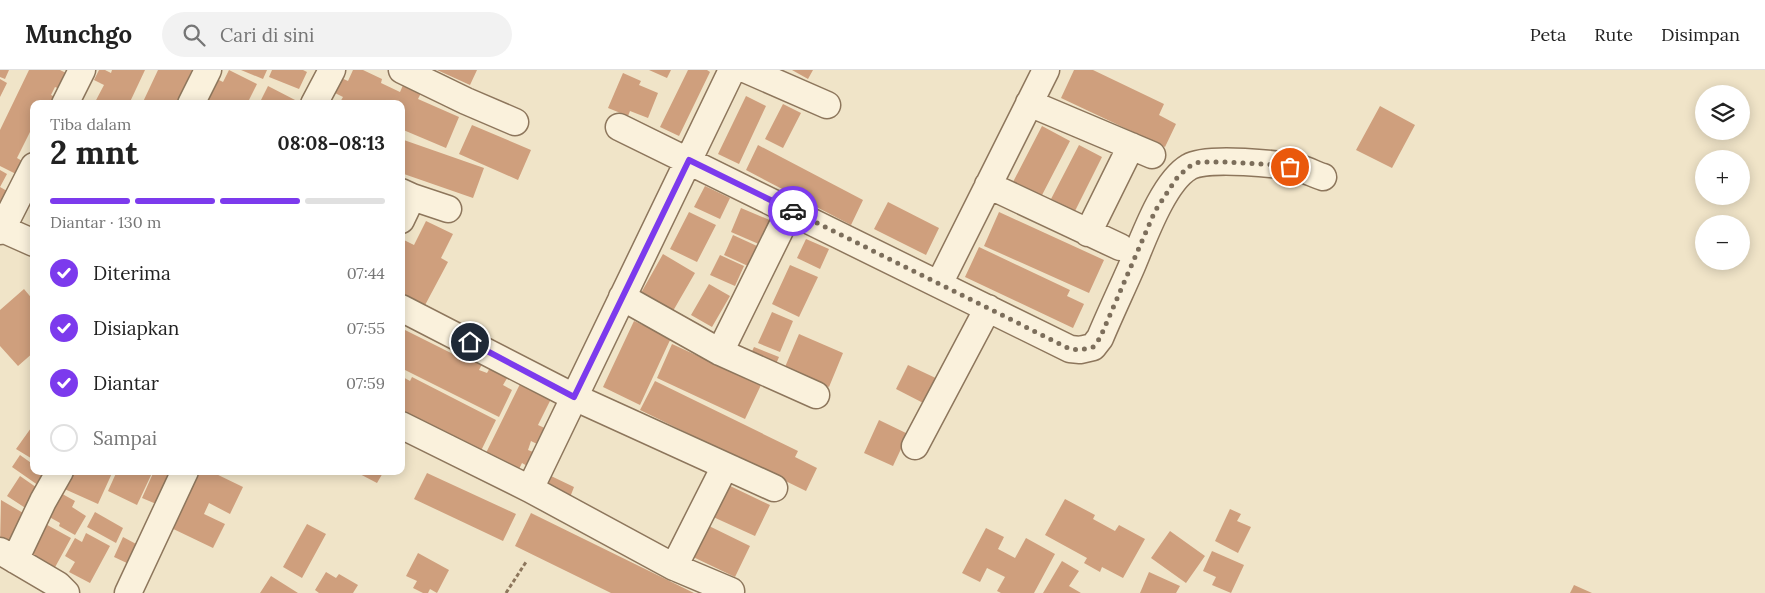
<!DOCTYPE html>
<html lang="id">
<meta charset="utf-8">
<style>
body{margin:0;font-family:Lora,serif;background:#f2f2f2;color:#222;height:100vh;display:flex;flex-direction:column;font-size:19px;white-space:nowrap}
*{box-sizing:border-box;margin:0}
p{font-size:16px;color:#767676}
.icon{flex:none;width:28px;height:28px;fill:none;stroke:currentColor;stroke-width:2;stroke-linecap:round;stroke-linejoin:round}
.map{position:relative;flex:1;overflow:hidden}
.drawer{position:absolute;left:30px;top:30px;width:375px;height:375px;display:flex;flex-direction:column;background:#fff;border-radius:10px;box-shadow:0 2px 12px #0003}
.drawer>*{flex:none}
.tools{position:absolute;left:1695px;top:15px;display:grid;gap:10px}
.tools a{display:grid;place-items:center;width:55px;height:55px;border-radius:50%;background:#fff;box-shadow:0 2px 12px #0003;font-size:25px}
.pin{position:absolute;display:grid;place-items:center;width:42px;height:42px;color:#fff;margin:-21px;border:2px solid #fff;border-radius:50%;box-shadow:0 1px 5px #0007}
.courier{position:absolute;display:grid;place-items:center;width:50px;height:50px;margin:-25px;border:4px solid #7c3aed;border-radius:50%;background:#fff;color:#222;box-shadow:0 1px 6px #0007}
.overview em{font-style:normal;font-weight:700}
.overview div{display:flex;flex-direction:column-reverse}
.overview{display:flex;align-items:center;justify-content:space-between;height:85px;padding:0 20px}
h1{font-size:32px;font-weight:700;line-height:38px}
.bar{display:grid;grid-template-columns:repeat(4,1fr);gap:8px 5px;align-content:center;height:60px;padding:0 20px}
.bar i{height:6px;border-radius:4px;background:#e0e0e0}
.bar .active{background:#7c3aed}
.bar p{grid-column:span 4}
ol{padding:0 20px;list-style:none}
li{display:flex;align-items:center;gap:15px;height:55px}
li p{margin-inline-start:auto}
li .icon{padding:5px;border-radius:50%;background:#7c3aed;color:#fff;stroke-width:4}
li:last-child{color:#767676}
li i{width:28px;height:28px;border:2px solid #e0e0e0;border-radius:50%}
header{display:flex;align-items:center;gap:30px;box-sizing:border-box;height:70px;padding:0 25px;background:#fff;border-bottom:1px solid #e0e0e0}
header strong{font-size:24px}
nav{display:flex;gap:28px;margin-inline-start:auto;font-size:18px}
.search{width:350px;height:45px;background:#f2f2f2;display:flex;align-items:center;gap:12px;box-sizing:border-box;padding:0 18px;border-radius:28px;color:#767676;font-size:19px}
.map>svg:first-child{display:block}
.building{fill:#cf9f7d}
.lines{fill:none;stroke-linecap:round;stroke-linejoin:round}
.street-casing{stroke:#8d765c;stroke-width:29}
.path{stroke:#8d765c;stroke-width:3;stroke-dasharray:4 2.5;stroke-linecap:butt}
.street{stroke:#faf1dc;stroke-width:26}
.done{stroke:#7c6e5b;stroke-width:5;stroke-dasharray:0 9}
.route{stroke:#7c3aed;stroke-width:6}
</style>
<header>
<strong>Munchgo</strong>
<div class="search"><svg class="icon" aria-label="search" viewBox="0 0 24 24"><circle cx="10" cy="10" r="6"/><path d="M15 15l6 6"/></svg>Cari di sini</div>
<nav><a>Peta</a><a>Rute</a><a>Disimpan</a></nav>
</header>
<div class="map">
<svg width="1765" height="523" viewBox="0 0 1765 523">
<rect width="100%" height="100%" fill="#f0e4c8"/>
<path class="building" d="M0,0H9L5,9L0,7Z
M29,0H60L70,5L62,20L55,17L51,25L59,29L57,34H34V54L17,88L24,92L18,105L0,96V60Z
M99,0H105L111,3L112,0H145L129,34H94L104,15L94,10Z
M158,0H192L176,34H142Z
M229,0L257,14L247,34H201L215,8L223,12Z
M241,0H267L263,9Z
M272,0H303L307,2L299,19L269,7Z
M353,0H363L382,9L381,13L400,22L404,13L422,21L418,29L459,47L446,78L401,59V34H339L343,27L333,22L339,7L348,11Z
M437,0H477L470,15Z
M649,0H671L667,8Z
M688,0H707L710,2L679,66L660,57Z
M792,0H813L808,9Z
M1074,0H1093L1164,34L1159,45L1176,54L1165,77L1061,28Z
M623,3L641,11L639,15L658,23L648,48L630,41L628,46L608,38Z
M0,9L7,13L0,27Z
M268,16L297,31L296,34H259Z
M746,26L766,36L739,94L718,84Z
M783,34L801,43L783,78L765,69Z
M1380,36L1415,55L1392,98L1356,80Z
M472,55L531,80L518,110L459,84Z
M1042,56L1070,71L1041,127L1013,112Z
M401,69L484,98L473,128L401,103Z
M758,75L863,130L851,155L746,100Z
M1079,75L1102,87L1075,141L1051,129Z
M0,100L7,104L0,117L7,121L0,136Z
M705,116L730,128L720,149L694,137Z
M888,132L939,158L926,185L874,159Z
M741,138L772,151L761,175L731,162Z
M689,142L716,155L697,192L670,179Z
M999,142L1104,190L1089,223L984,176Z
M426,151L453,164L441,188L448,192L424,237L401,225V174L404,170L414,175Z
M733,165L757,176L748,196L724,185Z
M806,169L829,179L820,199L797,188Z
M979,177L1070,220L1067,226L1084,234L1073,258L965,207Z
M663,184L695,203L673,241L641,223Z
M720,185L744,196L735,216L710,205Z
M790,195L818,207L799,247L772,234Z
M709,214L730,226L712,257L691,245Z
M24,219L34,231V282L18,296L0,276V240Z
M772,242L793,251L780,282L758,273Z
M634,251L671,268L640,335L603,317Z
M401,258L469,292L474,282L485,288L479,300L487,303L491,296L509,305L503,315L512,320L499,347L401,298Z
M799,264L843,283L829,317L785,297Z
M672,274L761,315L745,349L657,308Z
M754,277L779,287L773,301L748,290Z
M908,295L942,311L929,336L896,319Z
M401,306L410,311L412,307L496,350L478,387L472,377L401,340Z
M655,311L798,381L795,387L817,398L806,421L640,340Z
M520,314L551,329L538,355L549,360L541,376L531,371L528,380L536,383L529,397L522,393L517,403L484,387Z
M879,350L908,364L893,396L864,383Z
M31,358L34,360V390L16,379Z
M20,385L34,395V401H44L53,408L45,420L12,397Z
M67,401H113L98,434L60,417Z
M117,401H153L137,435L108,421Z
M154,401H174L161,436L142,428Z
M191,401H210L243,417L230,444L209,433L204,444L225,454L213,478L165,455Z
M354,401H384L377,413Z
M427,403L516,444L503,471L414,429Z
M20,406L43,422L30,441L7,426Z
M551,406L574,417L569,430L545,420Z
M726,414L770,435L755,466L711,446Z
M57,421L75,431L72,437L86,446L75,465L59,456L60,453L44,444Z
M1065,429L1095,445L1093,449L1115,461L1119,455L1145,469L1123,508L1102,497L1100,502L1084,493L1087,488L1045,465Z
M1,430L30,447L10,481L0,476Z
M1230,439L1241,444L1237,451L1251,457L1238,483L1215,471Z
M95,442L123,458L116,473L87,457Z
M531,443L694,523H611L515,476Z
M40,451L71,468L53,501L22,484Z
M307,454L326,464L302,508L283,497Z
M707,455L750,476L735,507L691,486Z
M986,458L1004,467L998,479L1015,488L1026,468L1055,484L1034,523H1001L997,521L1005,507L987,498L980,512L962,503Z
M1170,461L1205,486L1186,513L1151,488Z
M86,463L110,476L90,513L69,502L75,492L65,486L75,468L82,472Z
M123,467L138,475L129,494L114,487Z
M1212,481L1244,495L1231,523L1212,515L1216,507L1203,501Z
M418,483L449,500L437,523L430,519L428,523H423L413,518L417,511L406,506Z
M1062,491L1079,501L1069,516L1081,523H1043Z
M326,502L336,508L339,504L358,515L353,523H319L315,520Z
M1149,502L1180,516L1176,523H1140Z
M271,506L298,523H260Z
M1574,515L1592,523H1570Z"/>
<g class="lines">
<g class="street-casing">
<path id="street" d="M402,0L466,31L515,52
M747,0L827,35
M1029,33L1152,85
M65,34L82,0
M191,34L208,0
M314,34L332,0
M619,57L1070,279L1080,280L1093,277L1100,268C1110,244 1121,221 1131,198C1143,170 1163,112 1189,97C1207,86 1281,94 1302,99C1309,101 1316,105 1323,107
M988,115L1120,177
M401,122L412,127L401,150
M412,127L448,139
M0,158L34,173
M0,161L2,159L34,96
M1088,163L1131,76
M939,214L1046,0
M622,227L720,282L816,325
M401,238L574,327L774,418
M720,282L790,140
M401,355L530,419L674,497L731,521
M915,376L988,238
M530,419L732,0
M0,481L58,515L66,523
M15,490L43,431L60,401
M674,497L725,396
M128,523L185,401"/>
</g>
<path class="path" d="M506,523L526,492"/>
<use href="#street" class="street"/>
</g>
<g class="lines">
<path class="done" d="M793,141L1070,279L1080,280L1093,277L1100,268L1155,141L1176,109L1188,97L1199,92H1223L1278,95L1290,97"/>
<path class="route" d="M470,272L574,327L689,90L793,141"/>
</g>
</svg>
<div class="tools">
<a><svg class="icon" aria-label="layers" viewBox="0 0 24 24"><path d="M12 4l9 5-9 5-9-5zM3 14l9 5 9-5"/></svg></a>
<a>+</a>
<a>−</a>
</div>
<div class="pin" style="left:1290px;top:97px;background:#ea580c"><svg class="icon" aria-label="bag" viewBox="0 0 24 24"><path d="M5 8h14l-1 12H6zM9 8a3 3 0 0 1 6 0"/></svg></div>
<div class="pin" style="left:470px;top:272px;background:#1f2937"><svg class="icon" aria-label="home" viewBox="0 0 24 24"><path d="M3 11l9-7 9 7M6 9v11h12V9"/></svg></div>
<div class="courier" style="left:793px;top:141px"><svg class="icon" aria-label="car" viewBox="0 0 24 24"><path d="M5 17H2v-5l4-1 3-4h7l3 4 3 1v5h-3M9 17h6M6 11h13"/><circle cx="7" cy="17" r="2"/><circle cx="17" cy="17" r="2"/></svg></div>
<section class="drawer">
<div class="overview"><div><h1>2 mnt</h1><p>Tiba dalam</p></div><em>08:08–08:13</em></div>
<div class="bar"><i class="active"></i><i class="active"></i><i class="active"></i><i></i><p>Diantar · 130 m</p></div>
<ol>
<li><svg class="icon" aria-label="check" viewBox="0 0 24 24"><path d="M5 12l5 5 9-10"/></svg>Diterima<p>07:44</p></li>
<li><svg class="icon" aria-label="check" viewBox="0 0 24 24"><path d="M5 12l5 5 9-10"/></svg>Disiapkan<p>07:55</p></li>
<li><svg class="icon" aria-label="check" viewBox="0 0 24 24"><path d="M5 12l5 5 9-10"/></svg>Diantar<p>07:59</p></li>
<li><i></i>Sampai</li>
</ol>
</section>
</div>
